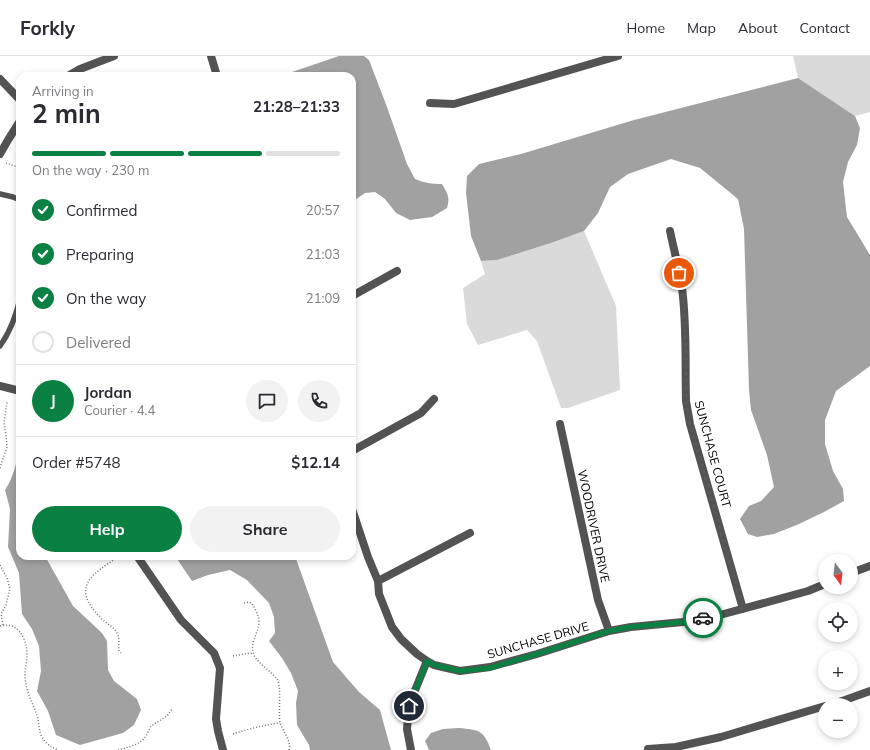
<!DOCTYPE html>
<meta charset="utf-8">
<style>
body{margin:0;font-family:Mulish,sans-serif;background:#f2f2f3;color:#2b2b33;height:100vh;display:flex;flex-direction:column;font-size:15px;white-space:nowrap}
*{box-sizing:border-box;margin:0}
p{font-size:13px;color:#7c7c81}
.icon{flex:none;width:22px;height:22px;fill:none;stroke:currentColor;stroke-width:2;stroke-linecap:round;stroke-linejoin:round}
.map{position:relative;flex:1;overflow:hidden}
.details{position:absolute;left:16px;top:16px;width:340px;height:488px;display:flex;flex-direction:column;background:#fff;border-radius:12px;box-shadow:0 2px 6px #0003}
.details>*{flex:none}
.needle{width:26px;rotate:165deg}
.tools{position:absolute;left:818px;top:498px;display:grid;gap:8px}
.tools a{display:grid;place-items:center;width:40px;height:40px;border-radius:50%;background:#fff;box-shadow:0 2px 6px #0003;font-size:20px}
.pin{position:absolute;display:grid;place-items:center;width:34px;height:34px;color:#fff;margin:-17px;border:2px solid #fff;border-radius:50%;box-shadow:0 1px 4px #0007}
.courier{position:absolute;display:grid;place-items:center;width:40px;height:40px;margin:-20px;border:3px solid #0b8043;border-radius:50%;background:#fff;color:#222;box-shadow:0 1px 5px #0007}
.summary em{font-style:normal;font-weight:700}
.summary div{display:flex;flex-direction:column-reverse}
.summary{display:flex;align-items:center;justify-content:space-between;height:68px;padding:0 16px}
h1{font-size:26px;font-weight:700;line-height:30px}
.bar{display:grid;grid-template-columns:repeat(4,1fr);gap:6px 4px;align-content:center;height:48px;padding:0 16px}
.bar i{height:5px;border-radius:3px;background:#e1e1e2}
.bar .active{background:#0b8043}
.bar p{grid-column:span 4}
.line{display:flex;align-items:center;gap:10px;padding:0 16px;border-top:1px solid #e1e1e2}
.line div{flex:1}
.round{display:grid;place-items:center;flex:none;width:42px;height:42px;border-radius:21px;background:#f2f2f3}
ol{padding:0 16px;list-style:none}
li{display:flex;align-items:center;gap:12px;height:44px}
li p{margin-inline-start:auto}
li .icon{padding:4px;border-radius:50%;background:#0b8043;color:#fff;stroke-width:4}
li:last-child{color:#7c7c81}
li i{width:22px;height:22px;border:2px solid #e1e1e2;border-radius:50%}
.cta{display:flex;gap:8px;margin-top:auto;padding:8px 16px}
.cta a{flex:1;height:46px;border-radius:24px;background:#0b8043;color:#fff;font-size:16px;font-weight:700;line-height:46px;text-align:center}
.cta a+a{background:#f2f2f3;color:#2b2b33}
header{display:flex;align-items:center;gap:24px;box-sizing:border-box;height:56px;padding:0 20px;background:#fff;border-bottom:1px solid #e1e1e2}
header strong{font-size:19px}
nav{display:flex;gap:22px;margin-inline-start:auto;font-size:14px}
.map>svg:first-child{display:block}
.green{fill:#dadada}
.water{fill:#a1a1a1}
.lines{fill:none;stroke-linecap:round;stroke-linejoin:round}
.path{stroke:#757575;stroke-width:1.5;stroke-dasharray:1 2;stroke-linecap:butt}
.lane{stroke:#535353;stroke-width:5.5}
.street{stroke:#535353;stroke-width:8}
.done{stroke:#595959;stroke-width:4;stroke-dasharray:0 7.2}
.route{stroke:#0b8043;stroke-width:5}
.labels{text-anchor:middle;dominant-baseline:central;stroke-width:3;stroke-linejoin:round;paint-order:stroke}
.street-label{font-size:12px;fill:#000;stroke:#fff}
</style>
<header>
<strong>Forkly</strong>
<nav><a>Home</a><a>Map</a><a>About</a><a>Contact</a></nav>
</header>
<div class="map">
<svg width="870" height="694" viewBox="0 0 870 694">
<rect width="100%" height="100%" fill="#fff"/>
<path class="green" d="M793,0H870V56L855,60L798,22Z
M584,175L616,250L620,334L568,352H561L537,285L527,274L478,289L467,268L463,232L485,218L481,205L497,204L551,187Z"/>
<path class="water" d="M339,0H364L369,4L387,51L407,108L415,123C424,127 432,128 442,128C448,138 450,141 447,152L432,161L410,164L396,157L385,143L375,136L365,137L352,146V20H291L292,16Z
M798,22L855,60L860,72L857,89L848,106L843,126L847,161L870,199V310L836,335L825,364V388L833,415L843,433L844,445L824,456L799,468L774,478L757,481L748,478L740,463L749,450L761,445L774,431L767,399L751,354L749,334L744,173L738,143L700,112L671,103L628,118L610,131L598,157L584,175L551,187L497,204L481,205L471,180L466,137L467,120L479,108L521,98L634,64Z
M20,384V500H45L73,550L102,577L107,585L108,614L114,625L137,643L141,654L134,669L123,677L80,689L56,679L48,655L37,635L41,615L39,590L32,573L22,558L19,517L8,491L10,453L5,434C15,419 18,401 20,384Z
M175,500H295L333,606L359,636L380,654L391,694H310L309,689L297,669L296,647L298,635L291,617L282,602L269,585L275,577L274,561L269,547L247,524L230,514L208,519L192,525Z
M459,672C479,674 484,674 491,694H429L425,685L431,677L443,673Z"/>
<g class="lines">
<path class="path" d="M6,107L20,112
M18,136L20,129
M0,412L7,391L6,379L4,366L7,346
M118,501C91,519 70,531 101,562C107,569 113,569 118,579C120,584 118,590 119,595L121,597
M0,509L7,522L10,533L6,549L1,558L3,569
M244,547L249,546C253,548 254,551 256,555C258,559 259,562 259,567C258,578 249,588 254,599C259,609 270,614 277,623C282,631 278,655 280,666C282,675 292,685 289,694
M0,570C12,567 19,572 24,583C26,588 27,593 27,598C27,605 25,612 25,619C25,636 34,648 38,663C39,669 39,676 42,681C46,688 51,691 58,694
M233,600L244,598L253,597
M233,678C248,673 264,669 280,667
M118,694L129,691L137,688L144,683L146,680L151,670L167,660L172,653"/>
<path class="lane" d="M0,138L13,141L20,144
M0,290C10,276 16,260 20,243"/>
<path class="street" d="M211,0L217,20
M68,20L80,13L114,0
M0,23L20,44
M430,47L454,48L618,0
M0,98L8,84L20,65
M670,175C674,194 679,213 682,232C687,269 685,308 686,345L690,368L743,553
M352,240L397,215
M0,330L20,335
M560,368L598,544L609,575
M352,395L421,357L434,343
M352,453L368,501L378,525L379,538L392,571L401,583L417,598L427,605L434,609L460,615L490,611L537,598L609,575L631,571L683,566L720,559L808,535L825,528
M137,500L181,564L214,597L220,612L216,663L218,675L223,694
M851,517L870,510
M378,525L470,477
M829,649L845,644L870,635
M648,693L676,691L721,681L825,650
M411,694L407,673L409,649L427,605"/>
</g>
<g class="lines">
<path class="done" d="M679,217C687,259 686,303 686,345L690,368L743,552L720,559L703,562"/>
<path class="route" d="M409,650L427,605L434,609L460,615L490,612L537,598L609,575L630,571L683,566L703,562"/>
</g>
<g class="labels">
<g class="street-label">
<text transform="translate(713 398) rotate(75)">SUNCHASE COURT</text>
<text transform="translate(594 470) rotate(78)">WOODRIVER DRIVE</text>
<text transform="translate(538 584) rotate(-16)">SUNCHASE DRIVE</text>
</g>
</g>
</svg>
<div class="tools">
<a><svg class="needle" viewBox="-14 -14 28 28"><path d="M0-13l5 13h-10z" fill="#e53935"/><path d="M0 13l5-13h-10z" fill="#7c7c81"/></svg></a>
<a><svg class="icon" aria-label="locate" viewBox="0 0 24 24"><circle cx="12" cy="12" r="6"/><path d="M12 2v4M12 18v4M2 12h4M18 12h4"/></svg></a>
<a>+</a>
<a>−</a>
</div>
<div class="pin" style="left:679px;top:217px;background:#ea580c"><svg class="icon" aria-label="bag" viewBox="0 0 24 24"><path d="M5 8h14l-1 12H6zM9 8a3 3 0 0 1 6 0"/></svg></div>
<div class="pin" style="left:409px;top:650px;background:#1f2937"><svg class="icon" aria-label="home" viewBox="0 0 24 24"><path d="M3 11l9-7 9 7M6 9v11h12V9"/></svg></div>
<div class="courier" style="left:703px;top:562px"><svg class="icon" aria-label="car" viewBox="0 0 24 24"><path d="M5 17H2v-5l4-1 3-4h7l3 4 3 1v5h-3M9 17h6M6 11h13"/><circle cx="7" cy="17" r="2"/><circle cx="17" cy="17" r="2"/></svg></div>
<section class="details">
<div class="summary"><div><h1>2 min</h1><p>Arriving in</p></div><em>21:28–21:33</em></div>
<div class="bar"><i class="active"></i><i class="active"></i><i class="active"></i><i></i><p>On the way · 230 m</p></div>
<ol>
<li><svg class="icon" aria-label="check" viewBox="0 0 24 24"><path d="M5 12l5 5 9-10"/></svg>Confirmed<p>20:57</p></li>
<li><svg class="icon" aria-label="check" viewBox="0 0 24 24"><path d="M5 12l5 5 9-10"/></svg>Preparing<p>21:03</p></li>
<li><svg class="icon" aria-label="check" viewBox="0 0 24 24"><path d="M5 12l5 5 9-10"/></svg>On the way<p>21:09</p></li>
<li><i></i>Delivered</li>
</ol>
<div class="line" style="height:72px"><b class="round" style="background:#0b8043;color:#fff">J</b><div><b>Jordan</b><p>Courier · 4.4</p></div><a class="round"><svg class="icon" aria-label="chat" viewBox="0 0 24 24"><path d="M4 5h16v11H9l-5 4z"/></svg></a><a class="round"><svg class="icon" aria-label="phone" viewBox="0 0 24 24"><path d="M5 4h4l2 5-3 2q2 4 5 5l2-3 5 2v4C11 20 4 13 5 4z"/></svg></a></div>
<div class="line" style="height:52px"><div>Order #5748</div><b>$12.14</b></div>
<div class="cta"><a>Help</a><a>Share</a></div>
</section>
</div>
